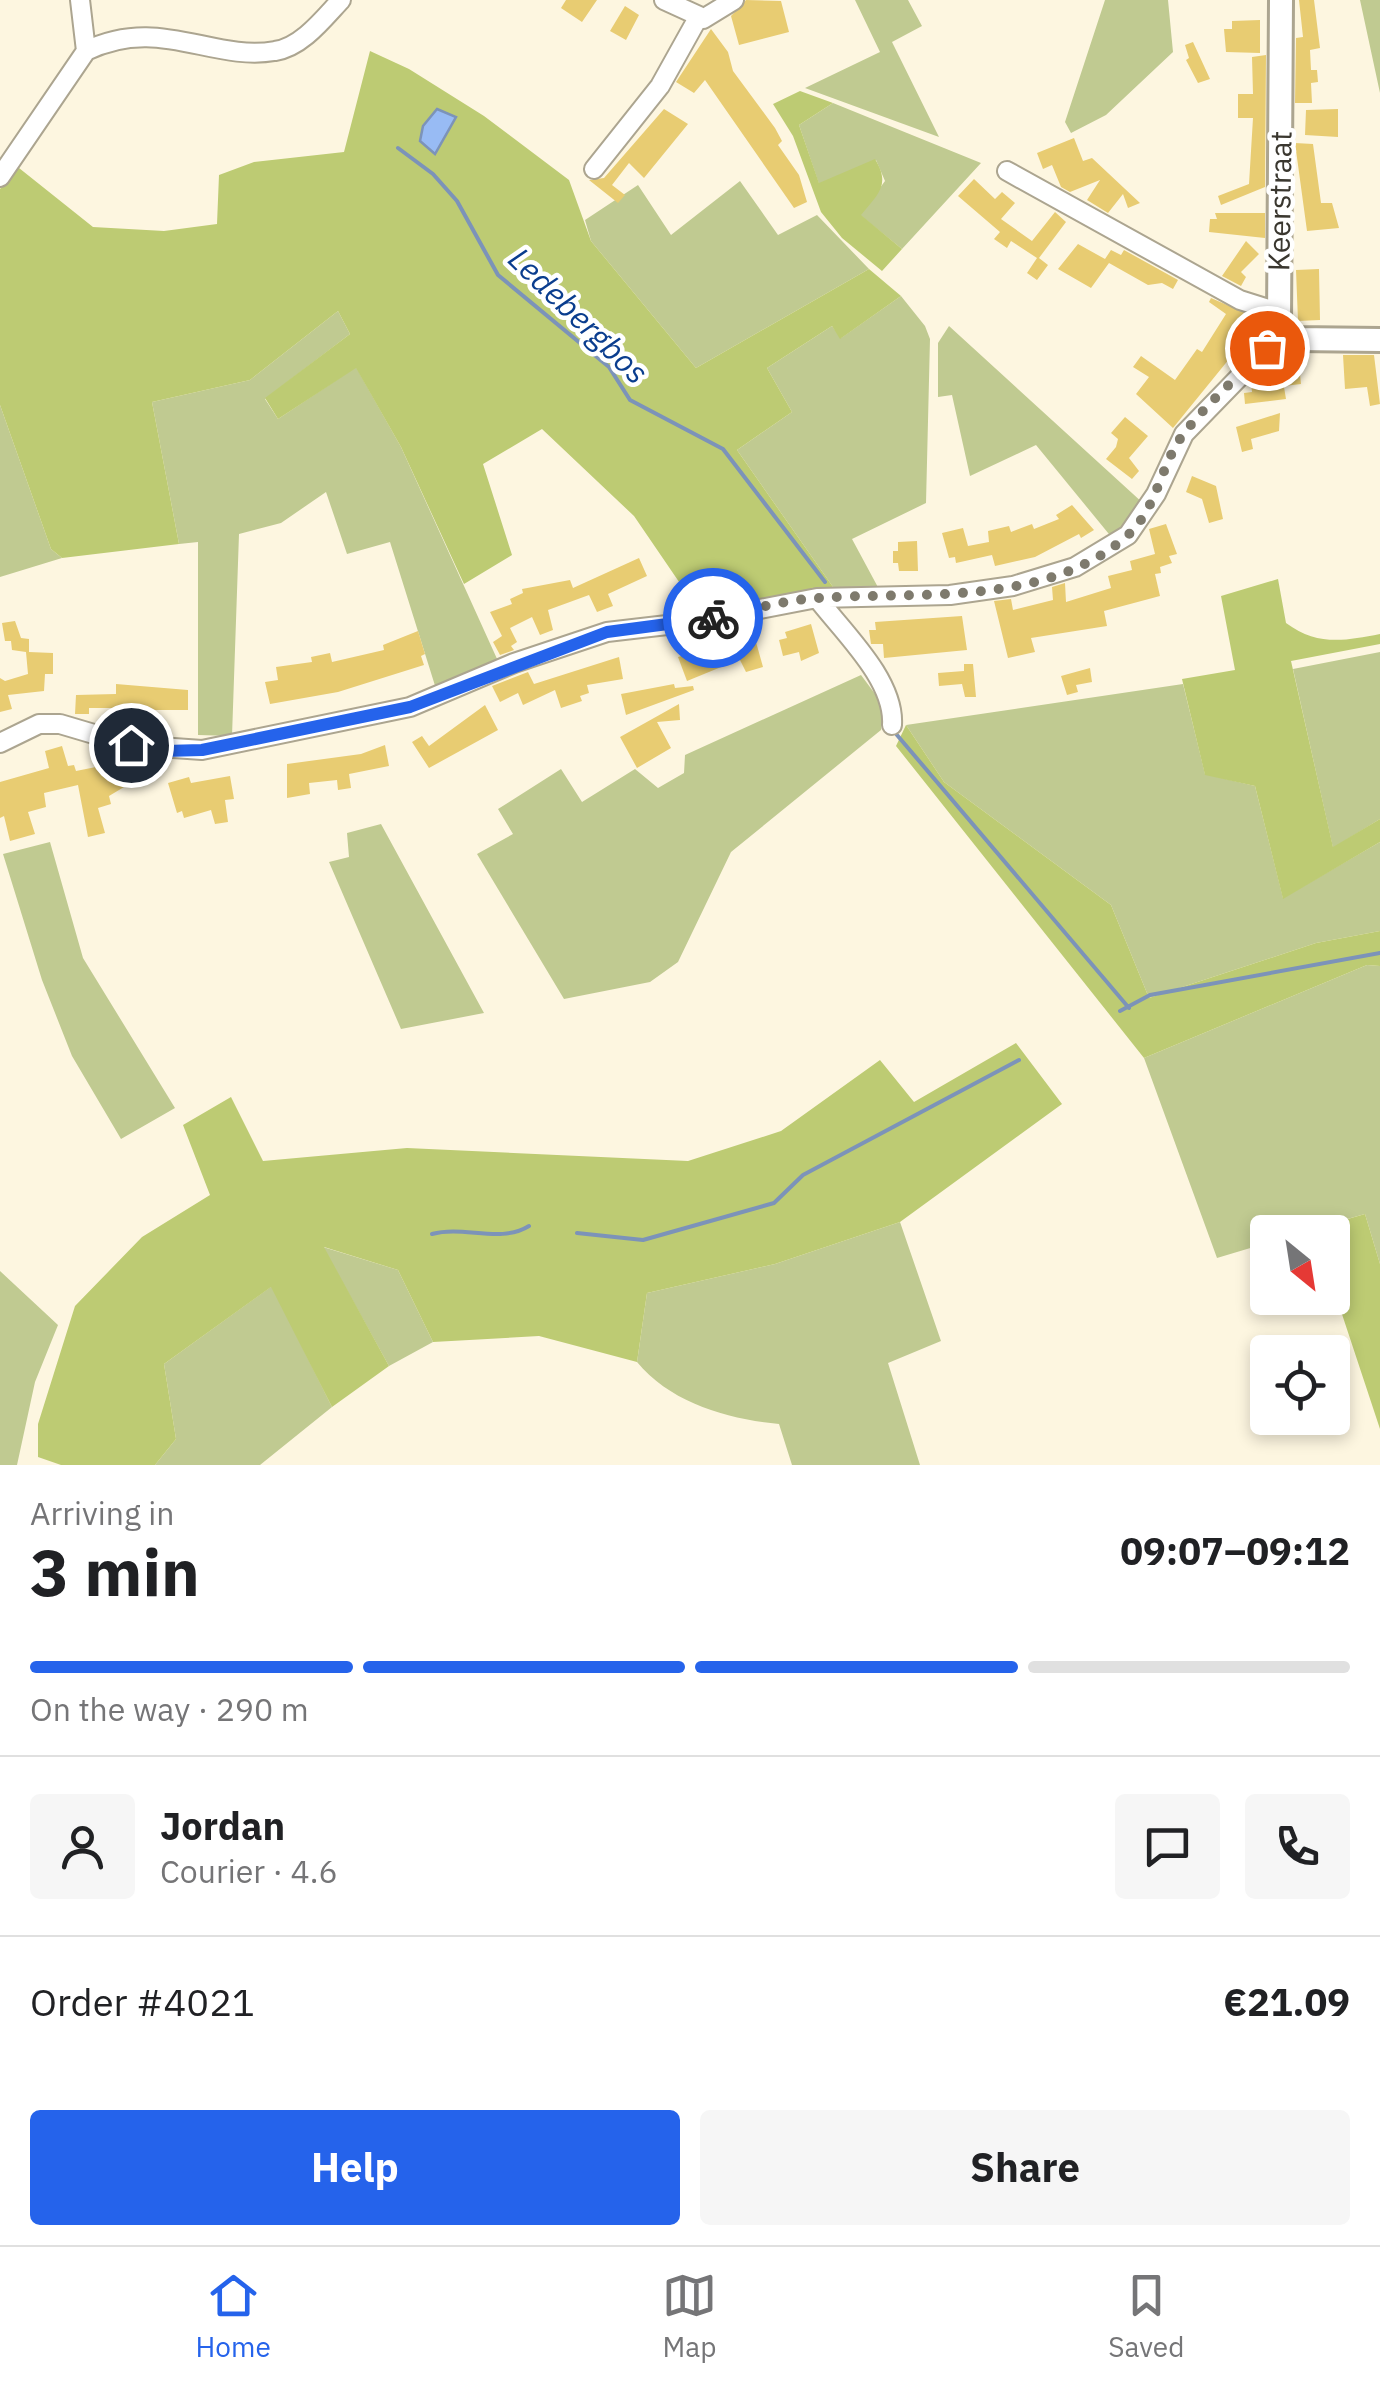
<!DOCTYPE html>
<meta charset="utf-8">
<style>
body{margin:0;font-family:"IBM Plex Sans",sans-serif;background:#f6f6f6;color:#202124;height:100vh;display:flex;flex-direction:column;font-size:38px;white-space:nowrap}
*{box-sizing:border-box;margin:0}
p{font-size:32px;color:#757577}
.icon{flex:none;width:55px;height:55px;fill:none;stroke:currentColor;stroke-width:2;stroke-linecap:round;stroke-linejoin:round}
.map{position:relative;height:1465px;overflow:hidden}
.sheet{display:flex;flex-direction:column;background:#fff;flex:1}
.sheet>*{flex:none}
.needle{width:65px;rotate:150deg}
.fabs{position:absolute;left:1250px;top:1215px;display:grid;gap:20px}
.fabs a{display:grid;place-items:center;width:100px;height:100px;border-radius:10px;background:#fff;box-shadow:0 5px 15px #0003;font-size:50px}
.pin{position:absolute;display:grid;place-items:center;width:85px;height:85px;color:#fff;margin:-42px;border:5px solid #fff;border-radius:50%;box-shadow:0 2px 10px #0007}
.courier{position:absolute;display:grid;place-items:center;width:100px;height:100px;margin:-50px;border:8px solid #2563eb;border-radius:50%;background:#fff;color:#222;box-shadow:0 2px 12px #0007}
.headline em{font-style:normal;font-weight:800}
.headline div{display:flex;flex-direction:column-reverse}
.headline{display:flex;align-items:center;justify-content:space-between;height:170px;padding:0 30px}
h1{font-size:65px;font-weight:800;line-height:75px}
.bar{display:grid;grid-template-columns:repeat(4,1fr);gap:15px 10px;align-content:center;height:120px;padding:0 30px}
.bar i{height:12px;border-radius:8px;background:#e0e0e0}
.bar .selected{background:#2563eb}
.bar p{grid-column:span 4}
.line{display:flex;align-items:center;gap:25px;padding:0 30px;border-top:2px solid #e0e0e0}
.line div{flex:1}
.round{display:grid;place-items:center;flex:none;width:105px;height:105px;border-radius:10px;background:#f6f6f6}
.cta{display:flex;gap:20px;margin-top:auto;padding:20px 30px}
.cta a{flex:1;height:115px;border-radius:10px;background:#2563eb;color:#fff;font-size:40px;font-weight:800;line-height:115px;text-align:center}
.cta a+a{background:#f6f6f6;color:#202124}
.menu{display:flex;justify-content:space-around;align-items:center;height:140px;border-top:2px solid #e0e0e0;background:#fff;font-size:28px;color:#757577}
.menu a{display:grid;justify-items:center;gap:5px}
.menu .selected{color:#2563eb}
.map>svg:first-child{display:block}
.green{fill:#c0ca91}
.forest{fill:#bdcb73}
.water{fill:#98bbf4;stroke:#7c93b9;stroke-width:2.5}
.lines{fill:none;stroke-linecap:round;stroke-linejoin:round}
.stream{stroke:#7c93b9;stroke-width:4}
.building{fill:#e8cc72}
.minor-casing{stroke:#aca590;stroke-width:22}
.secondary-casing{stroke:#aca590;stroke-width:28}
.minor{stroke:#fff;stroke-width:18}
.secondary{stroke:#fff;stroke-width:22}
.done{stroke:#7e7a6d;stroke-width:10;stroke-dasharray:0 18}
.route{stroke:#2563eb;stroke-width:12}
.labels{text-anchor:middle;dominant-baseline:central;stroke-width:9;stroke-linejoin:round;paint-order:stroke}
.street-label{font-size:30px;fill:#3a372f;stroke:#fff}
.water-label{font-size:32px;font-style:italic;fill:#0a3d8e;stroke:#fff}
</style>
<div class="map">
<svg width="1380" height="1465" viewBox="0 0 1380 1465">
<rect width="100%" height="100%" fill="#fdf6e0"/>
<path class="green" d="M855,0H908L922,26L892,42L939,137L805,88L880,52Z
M1105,0H1168L1173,52L1106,115L1071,133L1065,122Z
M1360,0H1380V93Z
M833,103L981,163L902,249L860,215L885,181L876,160L819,184L799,125Z
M740,181L778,235L817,215L869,269L696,368L591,241L585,220L638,185L671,235Z
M901,296L925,326L930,339L926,503L852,539L880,591L846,592L833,587L737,450L792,412L767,368L832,326L841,338Z
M338,311L350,334L265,399L278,419L356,367L401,447L498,661L437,692L390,542L347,554L326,492L281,523L239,534L232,736L198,735V542L179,544L152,402L250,380Z
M949,326L1144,504L1113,539L1036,445L970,476L952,395L938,397V343Z
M0,405L51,549L62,558L0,577Z
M1380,652V819L1333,848L1293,669Z
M861,675L884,706L881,730L731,852L678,962L650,982L564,999L477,854L513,834L498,809L561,769L582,802L635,769L658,788L684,773L685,755Z
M1183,684L1205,774L1255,786L1283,898L1380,842V931L1316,943L1149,998L1111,905L944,782L906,725Z
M381,824L484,1013L401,1029L329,862L349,857L347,833Z
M50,842L83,958L175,1108L121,1139L72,1056L42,980L3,854Z
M1367,965L1380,966V1264L1365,1214L1301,1232H1268L1267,1243L1217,1258L1144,1058Z
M900,1222L941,1341L888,1363L920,1465H792L779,1424C727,1419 671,1403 637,1362L647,1293L775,1264Z
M323,1247L398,1270L433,1342L389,1366Z
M0,1271L58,1325L35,1382L17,1465H0Z
M272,1286L332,1407L260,1465H155L176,1439L164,1364Z"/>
<path class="forest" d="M370,51L409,69L484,116L569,180L591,241L696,368L869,269L901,296L840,339L832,326L767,368L792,412L737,450L833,587L703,617L634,516L542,429L483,464L512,555L464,584L401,447L356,368L278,419L265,398L350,334L338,311L250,380L152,402L179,544L62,558L51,549L0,405V189L19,168L93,227L164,231L217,224L219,175L254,162L344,152Z
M800,91L833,103L799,125L819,183L875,159C891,185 878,194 861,215L902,249L882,271L842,238L821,212L793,136L773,104Z
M1278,579L1286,623C1317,646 1344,641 1380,634V644L1291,661L1333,847L1380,819V842L1283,899L1255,786L1205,775L1182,679L1235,670L1221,596Z
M906,725L944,782L1111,905L1149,998L1316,943L1380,931V966L1367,965L1144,1058L896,746Z
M1016,1043L1062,1104L900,1222L775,1264L647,1293L637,1362L539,1336L433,1342L398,1270L324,1247L389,1366L332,1407L271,1287L164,1364L176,1439L155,1465H61L38,1457V1424L75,1306L142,1237L210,1195L183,1125L231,1097L263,1161L407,1148L688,1161L781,1131L880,1060L914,1102Z
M1365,1214L1380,1264V1429L1333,1287L1332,1232L1313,1229Z"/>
<path class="water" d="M437,109L456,117L435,154L420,141L423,126Z"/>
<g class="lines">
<path class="stream" d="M398,148L433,174L457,201L498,275L609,367L630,400L723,449L825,582
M897,735L1129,1008
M1120,1011L1150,995L1380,953
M577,1233L643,1240L774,1203L803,1175L1019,1060
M432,1234C464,1225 500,1244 529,1226"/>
</g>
<path class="building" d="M566,0H597L582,22L561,8Z
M746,0L781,1L789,32L739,45L731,16Z
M1299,0H1314L1320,48L1310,50L1311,70H1317L1318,82L1311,83L1312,103H1295L1296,38L1303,37Z
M625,6L639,15L626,40L610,31Z
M1260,20V53L1226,52L1224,29H1232V21Z
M711,29L728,52L733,71L775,128L782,141L778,145L799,175L807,202L794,208L705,80L694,93L676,82Z
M1193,42L1210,79L1198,83L1186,60L1189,58L1185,45Z
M1266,55L1265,187L1221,205L1218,196L1249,184L1253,118H1238V94H1253L1252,57Z
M664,109L688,124L644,178L629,163L612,185L625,195L618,203L589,180L604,178Z
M1338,109V137L1305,135L1306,110Z
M1074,138L1083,161L1092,158L1140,203L1128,208L1123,194L1108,213L1087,200L1100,180L1070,192L1061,187L1052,165L1043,169L1037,153Z
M1295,143L1313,144L1321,203H1332L1339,228L1307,231Z
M974,179L995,199L1002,192L1015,203L1001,219L1032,241L1055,212L1066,222L1039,258L1048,265L1037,280L1027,273L1037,258L1011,241L1007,248L994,239L1000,232L958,196Z
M1215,213H1265V238L1209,232L1210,219H1217Z
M1246,241L1259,254L1241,272L1246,277L1241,286L1222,276Z
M1078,244L1105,259L1111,250L1121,255L1124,250L1178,280L1173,289L1162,283L1148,285L1109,263L1091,288L1058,269Z
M1319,269L1320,320L1298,321L1296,270Z
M1211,298L1264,321V325L1258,340L1254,344L1250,340L1234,353L1173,428L1136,394L1149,377L1133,367L1141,356L1175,380L1197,349L1202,352L1226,314L1209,302Z
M1282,353L1298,354L1301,384L1284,386Z
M1343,355H1374L1380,404L1370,406L1367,387L1345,389Z
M1283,381L1286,399L1245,404L1244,393L1252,392L1251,384Z
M1280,413L1279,431L1251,439L1253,449L1242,452L1236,427Z
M1125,417L1148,436L1129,458L1139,471L1132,479L1106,459L1116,447L1118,439L1111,433Z
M1192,476L1216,486L1223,519L1209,523L1202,499L1186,492Z
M1072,505L1094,530L1081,538L1079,534L1035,557L995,566L992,555L956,563L955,557L949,558L942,533L963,528L968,546L989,542L988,531L1009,526L1011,532L1032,524L1034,529L1059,519L1056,515Z
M1166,524L1177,554L1169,556L1172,563L1160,567L1161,573L1155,574L1160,596L1104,611L1107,626L1031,638L1035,652L1008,658L994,601L1011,599L1013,610L1053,600L1052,587L1065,583L1066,602L1111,588L1108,576L1132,570L1130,561L1155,554L1149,529Z
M917,541L918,571H899L898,563H893V551H898V542Z
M639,558L647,576L608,594L613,606L597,612L589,595L548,610L553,630L540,635L532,617L510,628L517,642L511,646L514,650L500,655L493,642L502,636L490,612L512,604L510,599L523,593L522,589L570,580L573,588Z
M962,616L967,650L884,658L883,644H871L869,630H876L875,622Z
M15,621L21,638L29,639V652L53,653V674H45L44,691L8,695L12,709L0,712V678L5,681L28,674L26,652L12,650L11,641H5L2,623Z
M811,624L819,653L801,661L799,652L783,656L779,640L787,638L785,632Z
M418,631L425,654L421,656L424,665L338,692L270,704L265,682L278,680L276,667L312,662L311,657L330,653L332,662L384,650L383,645Z
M756,642L763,667L746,672L734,648Z
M709,648L711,654L722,651L726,665L687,681L678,657Z
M619,657L623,679L587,685L589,693L580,696L582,701L561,708L555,690L523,705L518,693L500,702L492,686L528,672L534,684Z
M964,664H973L976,697H965L962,684L939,686L938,673L964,671Z
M1090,668L1092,682L1076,685L1078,692L1067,695L1061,676Z
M116,684L188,690V710H137L136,716L115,715V708H89V714H75L76,695L116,694Z
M674,684L675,688L693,686L694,690L626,715L621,694Z
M679,704L680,720L657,722L671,748L637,768L620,737Z
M485,705L498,730L429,768L412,742L422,736L429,746Z
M385,745L389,766L349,774L351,788L338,790L337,780L309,783L310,794L287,798V764L361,754Z
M62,746L68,766L74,765L76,771L116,763L124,787L109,796L111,804L98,808L105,833L88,837L78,785L44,793L46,807L28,812L35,834L10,841L4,816L0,818V782L49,768L45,751Z
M230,776L234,799L225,800L228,822L215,824L211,810L184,818L182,811L177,813L168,783L189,777L191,783Z"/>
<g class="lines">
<g class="minor-casing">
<path id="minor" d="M80,0L86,51
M703,19L734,0
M594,169L660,86L699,16L664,0
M1007,171L1240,300L1278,312
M0,177L86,51C159,15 212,62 275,51C302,47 324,18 341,0
M817,598C843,632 895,680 892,725
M0,743L39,724H60L131,745L202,750L410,707L514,663L607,632L693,622L817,598L950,595L1013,586L1075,567L1128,535L1156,494L1184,434L1283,332"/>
</g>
<g class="secondary-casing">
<path id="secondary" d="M1281,0L1279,323L1283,332L1296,339L1380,340"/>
</g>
<use href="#minor" class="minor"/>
<use href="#secondary" class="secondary"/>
</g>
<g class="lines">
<path class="done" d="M713,618C748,611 783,600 818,598C919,591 1045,608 1127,536C1157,509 1160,467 1182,436C1206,404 1239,376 1267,348"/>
<path class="route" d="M131,745L165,751L202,750L410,707L607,632L713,618"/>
</g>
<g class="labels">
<g class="street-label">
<text transform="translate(1279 201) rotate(-89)">Keerstraat</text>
</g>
<g class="water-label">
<text transform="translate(579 315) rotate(44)">Ledebergbos</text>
</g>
</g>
</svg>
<div class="fabs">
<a><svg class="needle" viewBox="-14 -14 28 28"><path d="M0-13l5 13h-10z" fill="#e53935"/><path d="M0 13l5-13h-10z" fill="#757577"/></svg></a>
<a><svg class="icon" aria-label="locate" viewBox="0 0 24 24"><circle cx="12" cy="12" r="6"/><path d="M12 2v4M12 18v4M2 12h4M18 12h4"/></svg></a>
</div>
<div class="pin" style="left:1267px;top:348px;background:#ea580c"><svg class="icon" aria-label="bag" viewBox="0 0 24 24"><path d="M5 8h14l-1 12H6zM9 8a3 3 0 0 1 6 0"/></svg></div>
<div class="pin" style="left:131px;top:745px;background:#1f2937"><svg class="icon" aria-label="home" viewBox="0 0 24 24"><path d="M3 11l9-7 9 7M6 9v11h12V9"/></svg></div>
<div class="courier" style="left:713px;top:618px"><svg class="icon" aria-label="bike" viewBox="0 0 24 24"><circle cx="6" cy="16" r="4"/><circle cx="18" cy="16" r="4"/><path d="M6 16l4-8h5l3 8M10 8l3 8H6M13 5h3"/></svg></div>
</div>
<section class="sheet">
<div class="headline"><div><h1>3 min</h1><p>Arriving in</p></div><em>09:07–09:12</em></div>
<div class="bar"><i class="selected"></i><i class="selected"></i><i class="selected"></i><i></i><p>On the way · 290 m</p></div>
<div class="line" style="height:180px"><a class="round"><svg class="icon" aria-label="person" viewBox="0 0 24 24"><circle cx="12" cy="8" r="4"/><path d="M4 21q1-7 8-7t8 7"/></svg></a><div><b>Jordan</b><p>Courier · 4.6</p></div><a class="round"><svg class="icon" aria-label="chat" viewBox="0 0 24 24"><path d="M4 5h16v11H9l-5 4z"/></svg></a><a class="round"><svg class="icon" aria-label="phone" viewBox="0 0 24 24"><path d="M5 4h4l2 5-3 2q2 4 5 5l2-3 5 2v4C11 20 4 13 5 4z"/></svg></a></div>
<div class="line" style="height:130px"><div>Order #4021</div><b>€21.09</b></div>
<div class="cta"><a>Help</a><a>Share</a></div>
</section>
<nav class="menu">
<a class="selected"><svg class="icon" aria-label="home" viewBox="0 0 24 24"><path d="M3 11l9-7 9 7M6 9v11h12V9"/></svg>Home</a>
<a><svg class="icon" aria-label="map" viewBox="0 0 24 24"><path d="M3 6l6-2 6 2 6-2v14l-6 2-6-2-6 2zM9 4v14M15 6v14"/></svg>Map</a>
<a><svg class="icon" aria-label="saved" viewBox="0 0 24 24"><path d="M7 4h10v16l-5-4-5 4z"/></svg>Saved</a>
</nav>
